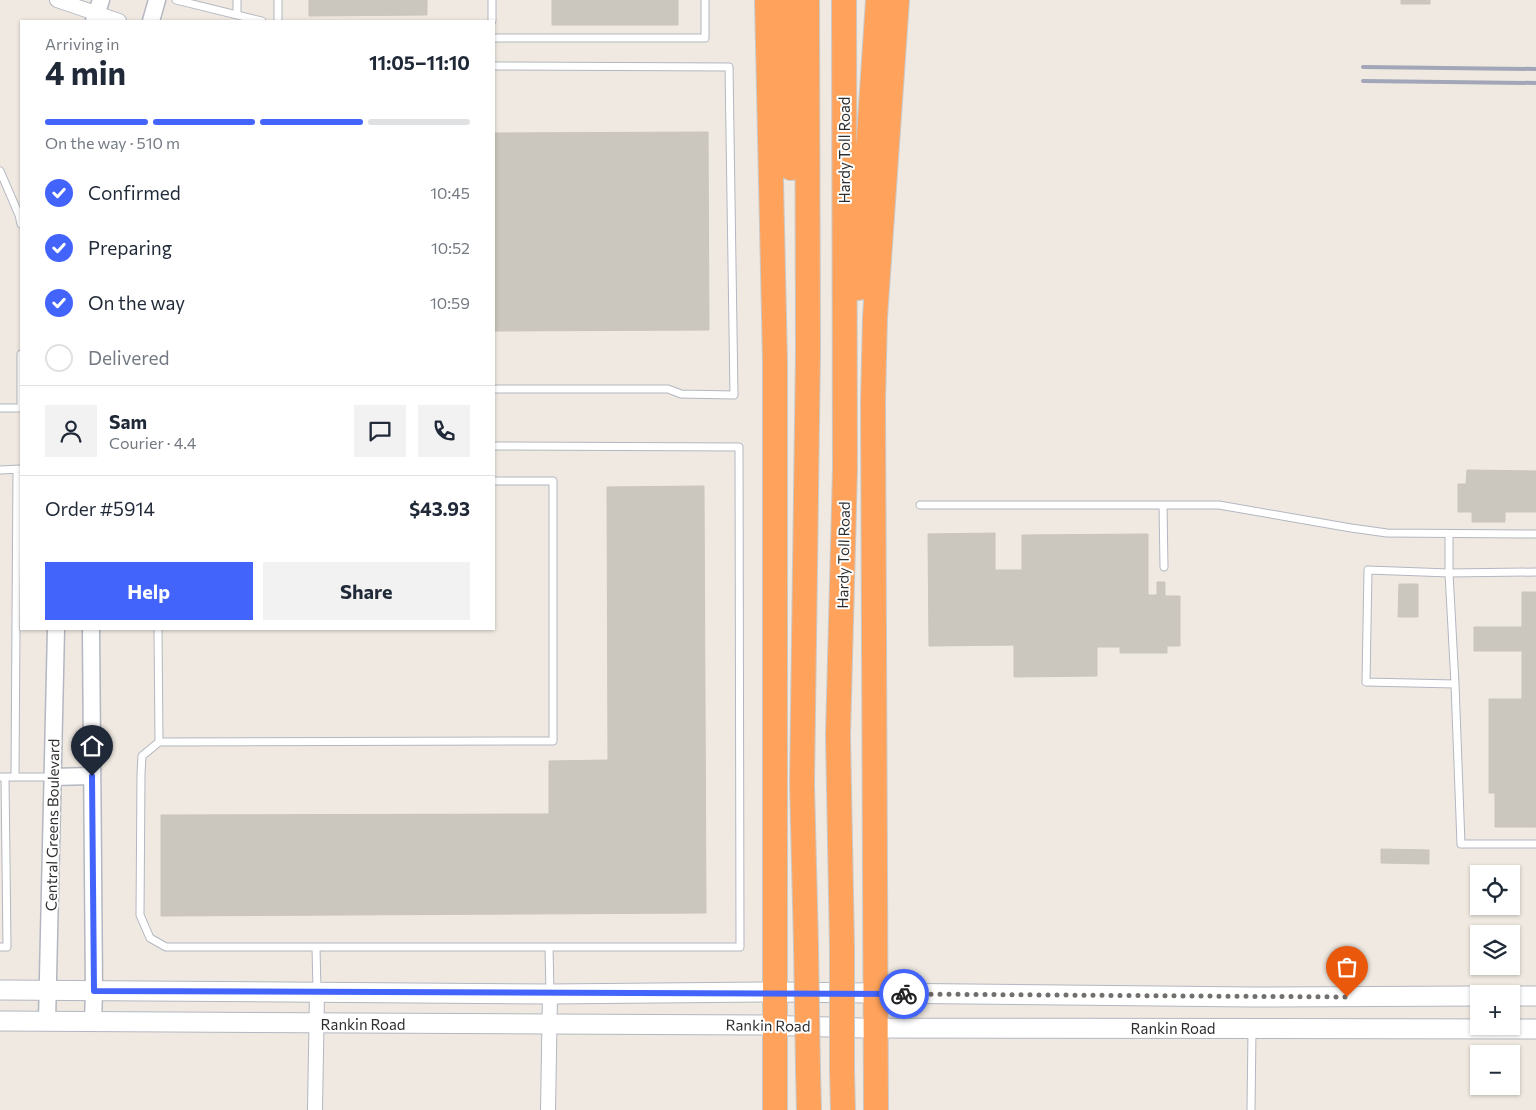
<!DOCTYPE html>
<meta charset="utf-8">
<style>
body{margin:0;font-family:Commissioner,sans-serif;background:#f2f2f3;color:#1f2937;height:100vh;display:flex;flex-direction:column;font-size:19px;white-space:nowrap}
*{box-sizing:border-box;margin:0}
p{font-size:16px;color:#747a83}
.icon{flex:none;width:28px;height:28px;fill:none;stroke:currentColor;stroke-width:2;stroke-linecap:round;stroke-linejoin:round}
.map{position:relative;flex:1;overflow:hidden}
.side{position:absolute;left:20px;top:20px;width:475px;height:610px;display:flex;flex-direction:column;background:#fff;border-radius:0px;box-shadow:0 1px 4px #0004}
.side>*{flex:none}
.controls{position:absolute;left:1470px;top:865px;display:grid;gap:10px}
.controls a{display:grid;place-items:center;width:50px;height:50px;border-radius:0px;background:#fff;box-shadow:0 1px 4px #0004;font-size:25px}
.pin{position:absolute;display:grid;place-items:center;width:42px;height:42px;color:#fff;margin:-51px -21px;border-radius:50% 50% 50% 0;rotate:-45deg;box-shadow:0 0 5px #0007}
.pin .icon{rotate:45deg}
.courier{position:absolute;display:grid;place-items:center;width:50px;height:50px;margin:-25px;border:4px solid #4264fb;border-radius:50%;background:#fff;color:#222;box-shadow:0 1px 6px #0007}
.head em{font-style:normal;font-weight:700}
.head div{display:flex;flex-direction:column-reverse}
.head{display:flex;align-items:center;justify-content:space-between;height:85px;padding:0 25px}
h1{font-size:32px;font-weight:700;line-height:38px}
.bar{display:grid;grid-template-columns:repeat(4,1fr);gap:8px 5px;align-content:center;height:60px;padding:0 25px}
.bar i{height:6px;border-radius:4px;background:#e0e1e3}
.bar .on{background:#4264fb}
.bar p{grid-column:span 4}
.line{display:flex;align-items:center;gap:12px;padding:0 25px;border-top:1px solid #e0e1e3}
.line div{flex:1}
.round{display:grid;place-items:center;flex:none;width:52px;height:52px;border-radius:0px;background:#f2f2f3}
ol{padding:0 25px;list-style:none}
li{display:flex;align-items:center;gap:15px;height:55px}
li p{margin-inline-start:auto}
li .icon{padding:5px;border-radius:50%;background:#4264fb;color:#fff;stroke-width:4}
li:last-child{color:#747a83}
li i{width:28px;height:28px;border:2px solid #e0e1e3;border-radius:50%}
.action{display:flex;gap:10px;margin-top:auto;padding:10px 25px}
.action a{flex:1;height:58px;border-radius:0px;background:#4264fb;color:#fff;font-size:20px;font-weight:700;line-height:58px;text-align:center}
.action a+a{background:#f2f2f3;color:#1f2937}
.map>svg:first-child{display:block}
.building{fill:#cbc7bf;stroke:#cbc5ba}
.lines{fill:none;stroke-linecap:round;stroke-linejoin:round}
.service-casing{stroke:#b4b7c1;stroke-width:9}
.minor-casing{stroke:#b4b7c1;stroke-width:16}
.tertiary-casing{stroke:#b4b7c1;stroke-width:19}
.secondary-casing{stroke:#b4b7c1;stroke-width:21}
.motorway-casing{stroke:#c9c9c9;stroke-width:26}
.service{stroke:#fff;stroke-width:7}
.minor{stroke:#fff;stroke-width:14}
.tertiary{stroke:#fff;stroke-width:16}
.secondary{stroke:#fff;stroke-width:19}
.motorway{stroke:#ffa35c;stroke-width:24}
.rail{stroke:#a3a6b8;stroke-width:4}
.motorway-bridge-casing{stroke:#c9c9c9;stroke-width:26;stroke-linecap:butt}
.motorway-bridge{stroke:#ffa35c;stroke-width:24}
.done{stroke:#726f6d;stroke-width:5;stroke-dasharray:0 9}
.route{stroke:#4264fb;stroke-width:6}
.labels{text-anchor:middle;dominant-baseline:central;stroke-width:4;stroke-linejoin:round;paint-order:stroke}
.street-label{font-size:15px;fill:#2e2e2e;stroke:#fff}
</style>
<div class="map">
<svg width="1536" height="1110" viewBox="0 0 1536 1110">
<rect width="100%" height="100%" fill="#efe9e1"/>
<path class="building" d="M309,0H427V15L309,16Z
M552,0H678V25H552Z
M1401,0H1430V4H1401Z
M708,132L709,330L494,331V133Z
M1467,470L1536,471V512H1505V522H1472V512H1458V484H1466Z
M704,486L706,913L161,916V815L549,814V761L608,760L607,487Z
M995,533V570H1022V535L1148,534V595H1157V582H1165V596H1180V646H1167V653H1120V647H1097V676L1014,677V645L929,646L928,534Z
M1399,584H1418V617H1398Z
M1522,592H1536V827H1495V793H1489V699H1522V651H1474V627H1522Z
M1381,849L1429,850V864L1381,863Z"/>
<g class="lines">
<g class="service-casing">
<path id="service" d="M176,0L262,21
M237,0V15
M278,0V21
M492,21V0
M494,38H705V0
M494,66L729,67L734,395L681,394L668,389H494
M0,171L19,215L21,224
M0,408H21
M21,408V354
M0,470L21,469
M920,505H1219L1351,528L1387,533L1536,534
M1163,505L1164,567
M1449,534V573L1455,684L1461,844H1536
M158,629L159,742L142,756L141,774L140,915L150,938L166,947H316
M1455,684L1366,682L1368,570L1449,573L1536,572
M159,742L553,741V481H494
M0,777H52
M15,777L17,470
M0,947H7L5,777
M549,947L550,993
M317,992L316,947H740L739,447L494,446
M1251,1110L1252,1030"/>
</g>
<g class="minor-casing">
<path id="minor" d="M57,0L119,21
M315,1110L317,993
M548,1110L550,994"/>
</g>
<g class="tertiary-casing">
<path id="tertiary" d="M94,21L101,0
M151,21L157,0
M91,629L94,991L93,1022
M53,777L92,776
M47,1021L56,629"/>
</g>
<g class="secondary-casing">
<path id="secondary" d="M0,990L550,994L775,992L1252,997L1479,996
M1511,996H1536
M0,1021L549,1024L762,1025L862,1028L1536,1029"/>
</g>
<g class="motorway-casing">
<path id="motorway" d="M767,0L775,362V1110
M788,0L791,168
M859,288L878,0
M806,945L802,784L808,351L807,0
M842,947L838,735L845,469L844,0
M808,1071L809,1110
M842,1071L843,1110
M876,1110L873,401L875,317L897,0"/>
</g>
<use href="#service" class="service"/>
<use href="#minor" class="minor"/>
<use href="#tertiary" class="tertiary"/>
<use href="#secondary" class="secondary"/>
<use href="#motorway" class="motorway"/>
<path class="rail" d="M1363,67L1536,69
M1363,81L1536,83"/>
<g class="motorway-bridge-casing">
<path id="motorway-bridge" d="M806,945L808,1071
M842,1071V947"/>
</g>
<use href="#motorway-bridge" class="motorway-bridge"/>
</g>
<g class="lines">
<path class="done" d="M904,994L1347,997"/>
<path class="route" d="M92,776L94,991L904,994"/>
</g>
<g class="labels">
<g class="street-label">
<text transform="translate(844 150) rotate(-90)">Hardy Toll Road</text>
<text transform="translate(843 555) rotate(-89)">Hardy Toll Road</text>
<text transform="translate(52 825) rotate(-89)">Central Greens Boulevard</text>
<text x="363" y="1024">Rankin Road</text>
<text transform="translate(768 1025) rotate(1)">Rankin Road</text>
<text x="1173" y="1028">Rankin Road</text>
</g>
</g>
</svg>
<div class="controls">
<a><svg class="icon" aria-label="locate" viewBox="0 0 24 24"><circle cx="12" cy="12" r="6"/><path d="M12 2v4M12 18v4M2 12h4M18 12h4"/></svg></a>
<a><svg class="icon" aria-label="layers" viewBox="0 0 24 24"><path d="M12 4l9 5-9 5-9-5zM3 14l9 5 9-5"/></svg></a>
<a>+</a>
<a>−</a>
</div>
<div class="pin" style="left:1347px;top:997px;background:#ea580c"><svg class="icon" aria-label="bag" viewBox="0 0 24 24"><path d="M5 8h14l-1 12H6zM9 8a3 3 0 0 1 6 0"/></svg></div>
<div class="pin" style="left:92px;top:776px;background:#1f2937"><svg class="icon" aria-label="home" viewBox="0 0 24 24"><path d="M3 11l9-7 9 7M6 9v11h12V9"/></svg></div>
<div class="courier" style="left:904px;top:994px"><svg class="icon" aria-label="bike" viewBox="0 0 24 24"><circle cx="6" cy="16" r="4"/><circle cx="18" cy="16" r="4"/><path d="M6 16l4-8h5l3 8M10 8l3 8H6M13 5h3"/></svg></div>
<section class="side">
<div class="head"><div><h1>4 min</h1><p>Arriving in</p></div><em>11:05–11:10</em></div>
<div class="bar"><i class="on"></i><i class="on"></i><i class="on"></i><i></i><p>On the way · 510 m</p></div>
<ol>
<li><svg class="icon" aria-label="check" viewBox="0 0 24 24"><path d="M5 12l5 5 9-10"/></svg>Confirmed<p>10:45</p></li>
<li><svg class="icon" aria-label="check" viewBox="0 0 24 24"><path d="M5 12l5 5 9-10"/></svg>Preparing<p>10:52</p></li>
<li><svg class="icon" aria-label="check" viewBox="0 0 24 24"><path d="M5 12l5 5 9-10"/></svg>On the way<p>10:59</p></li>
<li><i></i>Delivered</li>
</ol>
<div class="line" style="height:90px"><a class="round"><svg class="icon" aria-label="person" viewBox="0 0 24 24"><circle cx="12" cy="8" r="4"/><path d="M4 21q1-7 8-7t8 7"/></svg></a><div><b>Sam</b><p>Courier · 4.4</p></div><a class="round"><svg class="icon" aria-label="chat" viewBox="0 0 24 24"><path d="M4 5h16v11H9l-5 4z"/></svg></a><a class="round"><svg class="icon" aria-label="phone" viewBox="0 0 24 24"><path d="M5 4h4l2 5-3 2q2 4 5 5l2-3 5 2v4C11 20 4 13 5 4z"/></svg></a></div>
<div class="line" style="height:65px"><div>Order #5914</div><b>$43.93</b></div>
<div class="action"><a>Help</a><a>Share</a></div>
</section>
</div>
